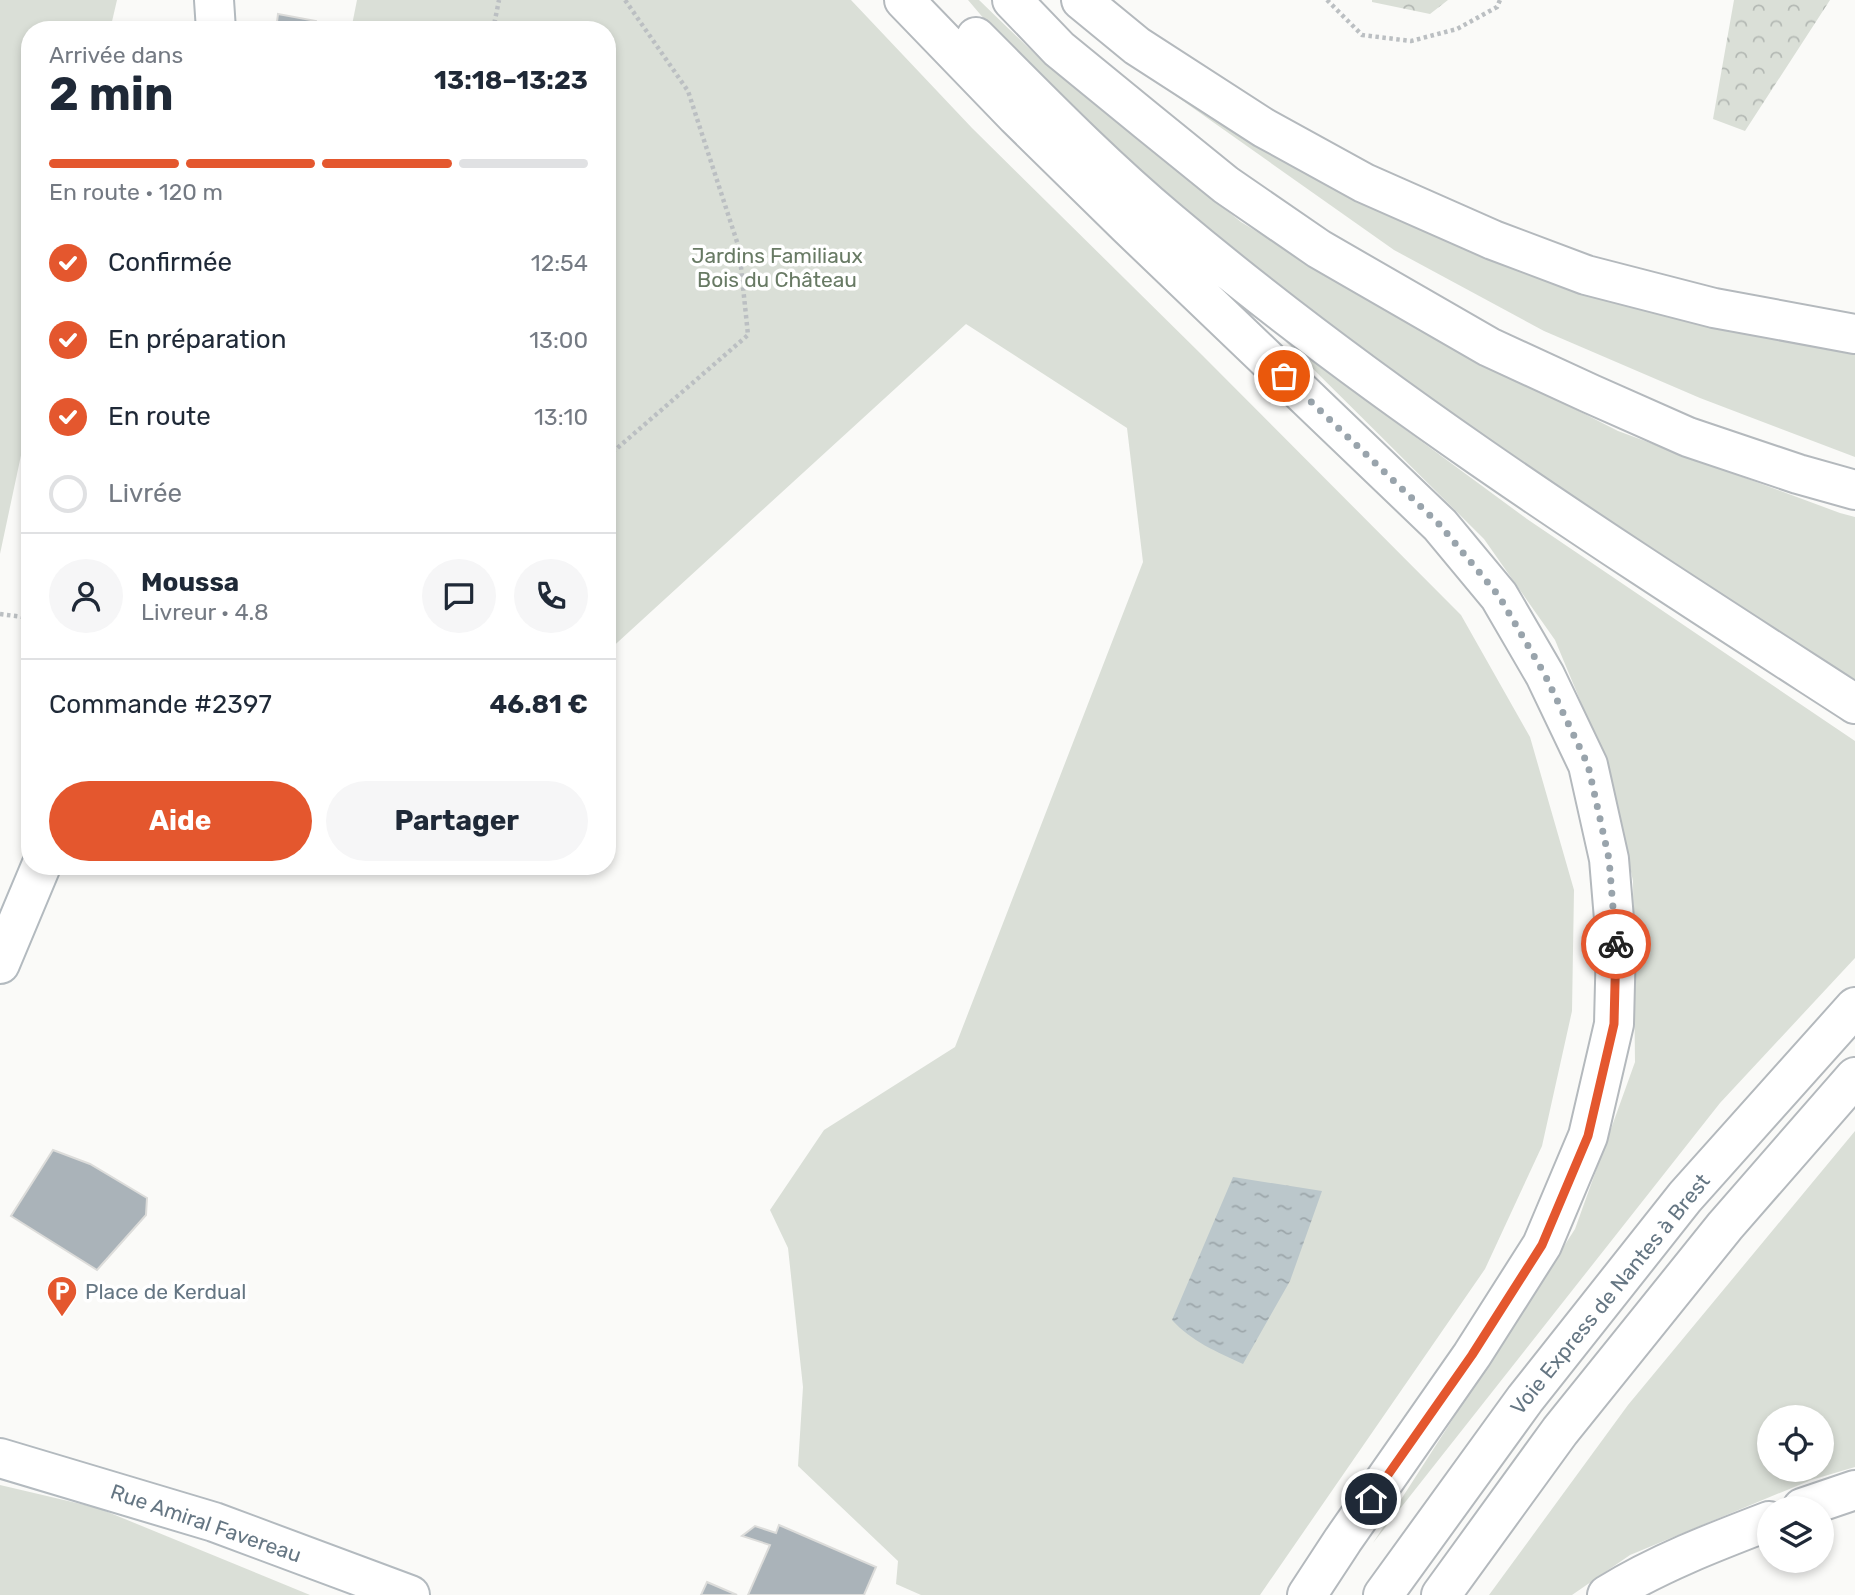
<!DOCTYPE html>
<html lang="fr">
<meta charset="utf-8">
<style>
body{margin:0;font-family:Rubik,sans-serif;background:#f6f6f7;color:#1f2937;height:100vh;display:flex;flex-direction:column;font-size:26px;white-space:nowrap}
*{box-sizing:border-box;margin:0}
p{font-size:23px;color:#747a83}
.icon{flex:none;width:38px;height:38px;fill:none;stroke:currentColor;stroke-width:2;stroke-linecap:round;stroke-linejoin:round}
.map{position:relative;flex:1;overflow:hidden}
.details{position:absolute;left:21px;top:21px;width:595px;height:854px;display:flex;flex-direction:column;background:#fff;border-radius:28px;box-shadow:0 4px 10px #0003}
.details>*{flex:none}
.buttons{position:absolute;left:1757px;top:1405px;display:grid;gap:14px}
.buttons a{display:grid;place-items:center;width:77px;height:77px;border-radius:50%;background:#fff;box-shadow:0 4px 10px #0003;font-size:35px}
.pin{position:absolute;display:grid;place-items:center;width:60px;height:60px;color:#fff;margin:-30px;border:4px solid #fff;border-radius:50%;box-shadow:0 2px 7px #0007}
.courier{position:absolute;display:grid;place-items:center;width:70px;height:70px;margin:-35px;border:5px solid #e4572e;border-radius:50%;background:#fff;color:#222;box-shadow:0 2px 9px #0007}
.head em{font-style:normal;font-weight:700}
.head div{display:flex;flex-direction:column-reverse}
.head{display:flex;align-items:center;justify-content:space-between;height:119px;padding:0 28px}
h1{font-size:46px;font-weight:700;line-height:52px}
.bar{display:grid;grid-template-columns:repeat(4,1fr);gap:10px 7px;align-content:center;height:84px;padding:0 28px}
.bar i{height:9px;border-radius:5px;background:#e0e1e3}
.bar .selected{background:#e4572e}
.bar p{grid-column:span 4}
.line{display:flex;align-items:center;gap:18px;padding:0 28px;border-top:2px solid #e0e1e3}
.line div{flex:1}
.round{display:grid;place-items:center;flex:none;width:74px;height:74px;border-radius:37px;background:#f6f6f7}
ol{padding:0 28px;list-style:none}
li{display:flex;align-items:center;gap:21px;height:77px}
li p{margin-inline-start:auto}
li .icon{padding:7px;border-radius:50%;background:#e4572e;color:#fff;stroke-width:4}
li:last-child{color:#747a83}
li i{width:38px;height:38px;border:4px solid #e0e1e3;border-radius:50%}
.action{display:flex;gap:14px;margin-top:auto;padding:14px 28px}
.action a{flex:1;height:80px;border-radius:42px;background:#e4572e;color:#fff;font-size:28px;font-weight:700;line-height:80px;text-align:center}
.action a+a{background:#f6f6f7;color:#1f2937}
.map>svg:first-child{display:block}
.green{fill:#dadfd7;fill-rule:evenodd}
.forest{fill:url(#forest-crowns)}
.water{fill:url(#water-ripples)}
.building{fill:#aab3b9;stroke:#dcdcda;stroke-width:2}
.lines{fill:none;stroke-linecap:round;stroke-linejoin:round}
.secondary-casing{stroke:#b3babf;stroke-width:42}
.highway-casing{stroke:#b4b9bd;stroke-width:42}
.path{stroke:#bbbfc2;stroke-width:4.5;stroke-dasharray:3.5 3.5;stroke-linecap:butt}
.secondary{stroke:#fff;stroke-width:38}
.highway{stroke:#fff;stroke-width:38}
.done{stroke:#99a4ac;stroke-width:7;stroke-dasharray:0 12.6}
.route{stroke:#e4572e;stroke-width:9}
.labels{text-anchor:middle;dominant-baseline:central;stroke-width:7;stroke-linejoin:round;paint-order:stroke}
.park-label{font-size:21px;fill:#687a64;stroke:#fff}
.poi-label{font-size:21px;fill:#657683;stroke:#fff;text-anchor:start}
.street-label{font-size:21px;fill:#657683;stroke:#fff}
</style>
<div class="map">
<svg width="1855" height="1595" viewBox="0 0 1855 1595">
<defs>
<pattern id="forest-crowns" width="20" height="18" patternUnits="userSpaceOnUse" patternTransform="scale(1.75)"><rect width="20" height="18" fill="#dadfd7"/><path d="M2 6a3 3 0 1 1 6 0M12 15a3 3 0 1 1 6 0" fill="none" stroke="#b4b9b4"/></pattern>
<pattern id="water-ripples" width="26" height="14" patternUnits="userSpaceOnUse" patternTransform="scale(1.75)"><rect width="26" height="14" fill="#bbc7cb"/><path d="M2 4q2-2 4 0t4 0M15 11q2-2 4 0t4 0" fill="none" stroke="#9ca6aa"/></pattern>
</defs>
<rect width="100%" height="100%" fill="#fafaf8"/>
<path class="green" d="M0,0H117L110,30H30V413L0,554Z
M357,0H851L972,128L1202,355L1461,615L1530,737L1574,890L1572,1011L1542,1146L1485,1269L1260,1595H921L896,1584L898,1561L798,1466L803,1387L788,1248L770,1210L824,1130L955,1047L1143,562L1127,428L966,324L607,652V30H351Z
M968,0H979L1039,58L1241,222L1412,326L1618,431L1840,513L1855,517V682L1745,614L1338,339L1217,243L1020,61Z
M1152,79L1386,208L1855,348V457L1700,398L1544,331L1394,250Z
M1285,341L1527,519L1855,741V958L1720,1103L1373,1543L1575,1229L1635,1062L1633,881L1610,772L1555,640L1484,539Z
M1855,1131V1467L1811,1480L1630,1555L1572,1595H1489L1628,1405ZM1769,1418H1822V1470H1769Z
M0,1485L98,1508L310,1595H0Z"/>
<path class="forest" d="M1372,0H1448L1430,14L1372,2Z
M1734,0H1830L1745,131L1713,119Z"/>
<path class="water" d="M1233,1177L1322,1191L1290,1281L1243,1364C1217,1352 1191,1341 1172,1320Z"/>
<path class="building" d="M278,14L316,21V30H276Z
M53,1150L90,1164L147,1198L146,1215L97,1270L11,1216Z
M779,1525L876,1567L864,1595H748L770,1545L742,1536L755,1526L776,1533Z
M707,1582L737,1595H701Z"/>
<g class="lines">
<g class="secondary-casing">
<path id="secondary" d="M214,0L216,30
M0,964L41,866
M0,1458L214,1522L410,1595"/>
</g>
<g class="highway-casing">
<path id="highway" d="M904,0L1016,116L1128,226L1440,525L1499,596L1545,675L1588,765L1609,859L1616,943L1614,1024L1588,1136L1542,1245L1472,1355L1343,1540L1307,1595
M1012,0L1059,49L1147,121L1226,185L1319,249L1489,347L1591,394L1688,437L1798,474L1855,490
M1081,0L1137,46L1264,128L1364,183L1493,240L1586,275L1714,308L1855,334
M976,37C1039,100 1101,164 1169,221C1383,402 1620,552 1855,704
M1802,1508L1855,1490
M1383,1595L1525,1399L1685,1197L1855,1007
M1441,1595L1560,1431L1725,1226L1855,1077
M1607,1595C1657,1564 1714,1542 1769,1521"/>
</g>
<path class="path" d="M1327,0L1362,35L1411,41L1457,29L1497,7L1500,0
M493,30L499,0
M607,457L748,335L739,248L688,91L625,0
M0,614L30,618"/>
<use href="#secondary" class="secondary"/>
<use href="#highway" class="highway"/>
</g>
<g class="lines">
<path class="done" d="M1284,376L1440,525L1499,596L1534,656L1545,675L1588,765L1609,859L1616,944"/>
<path class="route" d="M1371,1499L1472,1355L1542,1245L1588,1136L1614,1024L1616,944"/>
</g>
<defs>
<g id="parking-pin" transform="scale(1.575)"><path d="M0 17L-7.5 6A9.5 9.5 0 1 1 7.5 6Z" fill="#e4572e" stroke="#fff"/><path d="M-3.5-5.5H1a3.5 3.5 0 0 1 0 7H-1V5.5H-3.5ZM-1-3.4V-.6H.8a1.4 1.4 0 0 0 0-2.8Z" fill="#fff"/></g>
</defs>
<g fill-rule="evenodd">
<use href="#parking-pin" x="62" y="1291"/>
</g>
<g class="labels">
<g class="park-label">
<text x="777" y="255">Jardins Familiaux<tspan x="777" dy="24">Bois du Château</tspan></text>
</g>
<g class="poi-label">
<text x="85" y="1291">Place de Kerdual</text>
</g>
<g class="street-label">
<text transform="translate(1610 1294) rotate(-51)">Voie Express de Nantes à Brest</text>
<text transform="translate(206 1523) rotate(19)">Rue Amiral Favereau</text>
</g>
</g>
</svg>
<div class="buttons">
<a><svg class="icon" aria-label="locate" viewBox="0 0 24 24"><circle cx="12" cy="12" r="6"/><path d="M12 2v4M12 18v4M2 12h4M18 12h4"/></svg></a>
<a><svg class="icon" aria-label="layers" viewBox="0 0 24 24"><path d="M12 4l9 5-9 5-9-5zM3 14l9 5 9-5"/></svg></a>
</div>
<div class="pin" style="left:1284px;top:376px;background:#ea580c"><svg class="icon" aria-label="bag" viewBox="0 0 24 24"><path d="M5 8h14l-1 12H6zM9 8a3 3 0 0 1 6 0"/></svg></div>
<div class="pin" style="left:1371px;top:1499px;background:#1f2937"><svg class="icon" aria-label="home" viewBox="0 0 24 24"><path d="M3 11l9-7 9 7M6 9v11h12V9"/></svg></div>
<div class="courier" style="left:1616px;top:944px"><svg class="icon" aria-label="bike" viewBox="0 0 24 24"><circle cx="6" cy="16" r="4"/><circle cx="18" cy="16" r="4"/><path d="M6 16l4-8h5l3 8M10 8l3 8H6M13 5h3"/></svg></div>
<section class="details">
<div class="head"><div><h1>2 min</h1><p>Arrivée dans</p></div><em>13:18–13:23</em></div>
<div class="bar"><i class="selected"></i><i class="selected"></i><i class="selected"></i><i></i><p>En route · 120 m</p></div>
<ol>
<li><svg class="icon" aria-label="check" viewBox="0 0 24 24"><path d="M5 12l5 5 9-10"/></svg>Confirmée<p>12:54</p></li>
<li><svg class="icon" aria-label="check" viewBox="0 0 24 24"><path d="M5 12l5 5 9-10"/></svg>En préparation<p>13:00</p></li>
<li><svg class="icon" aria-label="check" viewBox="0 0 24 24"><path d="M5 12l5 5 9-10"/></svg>En route<p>13:10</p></li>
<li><i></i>Livrée</li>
</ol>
<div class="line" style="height:126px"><a class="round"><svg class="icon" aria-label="person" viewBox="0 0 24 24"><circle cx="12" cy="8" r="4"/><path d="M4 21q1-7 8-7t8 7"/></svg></a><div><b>Moussa</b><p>Livreur · 4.8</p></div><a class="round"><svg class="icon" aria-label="chat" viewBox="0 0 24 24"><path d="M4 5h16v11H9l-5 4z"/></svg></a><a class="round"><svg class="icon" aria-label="phone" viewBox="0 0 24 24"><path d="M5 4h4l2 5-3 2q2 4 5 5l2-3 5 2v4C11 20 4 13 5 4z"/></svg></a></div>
<div class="line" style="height:91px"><div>Commande #2397</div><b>46.81 €</b></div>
<div class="action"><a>Aide</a><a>Partager</a></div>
</section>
</div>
